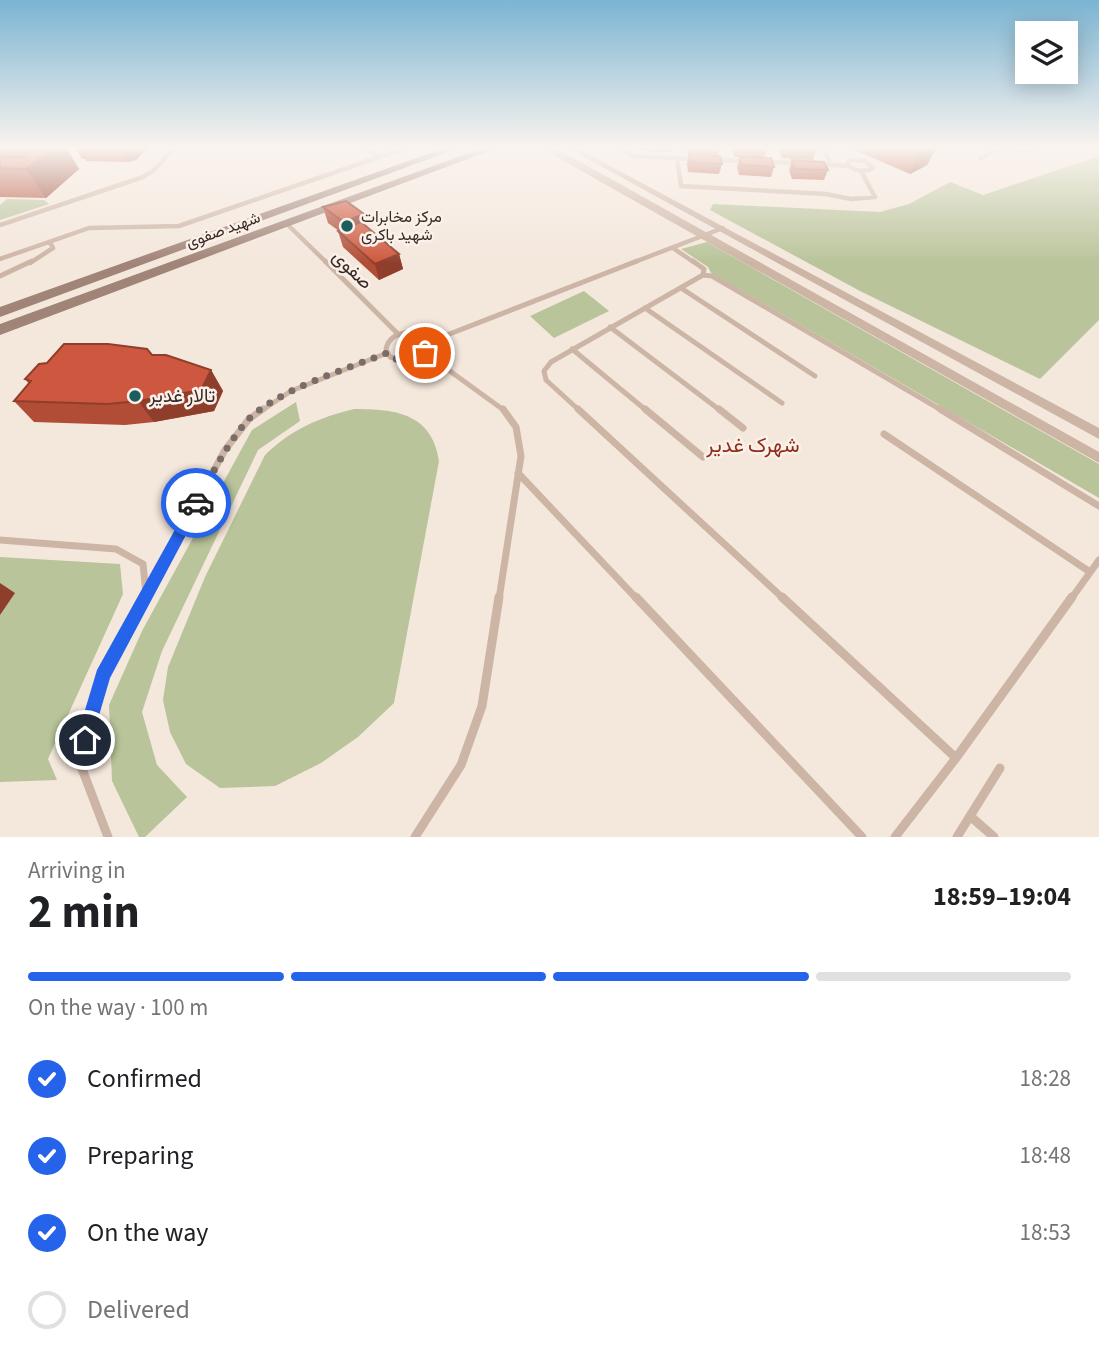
<!DOCTYPE html>
<meta charset="utf-8">
<style>
body{margin:0;font-family:"Source Sans 3",Vazirmatn,sans-serif;background:#f2f2f2;color:#202124;height:100vh;display:flex;flex-direction:column;font-size:26px;white-space:nowrap}
*{box-sizing:border-box;margin:0}
p{font-size:23px;color:#757577}
.icon{flex:none;width:38px;height:38px;fill:none;stroke:currentColor;stroke-width:2;stroke-linecap:round;stroke-linejoin:round}
.map{position:relative;height:837px;overflow:hidden}
.details{display:flex;flex-direction:column;background:#fff;flex:1}
.details>*{flex:none}
.tools{position:absolute;left:1015px;top:21px;display:grid;gap:14px}
.tools a{display:grid;place-items:center;width:63px;height:63px;border-radius:0px;background:#fff;box-shadow:0 4px 18px #0003;font-size:35px}
.pin{position:absolute;display:grid;place-items:center;width:60px;height:60px;color:#fff;margin:-30px;border:4px solid #fff;border-radius:50%;box-shadow:0 2px 7px #0007}
.courier{position:absolute;display:grid;place-items:center;width:70px;height:70px;margin:-35px;border:5px solid #2563eb;border-radius:50%;background:#fff;color:#222;box-shadow:0 2px 9px #0007}
.overview em{font-style:normal;font-weight:700}
.overview div{display:flex;flex-direction:column-reverse}
.overview{display:flex;align-items:center;justify-content:space-between;height:119px;padding:0 28px}
h1{font-size:46px;font-weight:700;line-height:52px}
.bar{display:grid;grid-template-columns:repeat(4,1fr);gap:10px 7px;align-content:center;height:84px;padding:0 28px}
.bar i{height:9px;border-radius:5px;background:#e0e0e0}
.bar .on{background:#2563eb}
.bar p{grid-column:span 4}
ol{padding:0 28px;list-style:none}
li{display:flex;align-items:center;gap:21px;height:77px}
li p{margin-inline-start:auto}
li .icon{padding:7px;border-radius:50%;background:#2563eb;color:#fff;stroke-width:4}
li:last-child{color:#757577}
li i{width:38px;height:38px;border:4px solid #e0e0e0;border-radius:50%}
.map>svg:first-child{display:block}
.green{fill:#b9c49a}
.lines{fill:none;stroke-linecap:round;stroke-linejoin:round}
.lane-far3{stroke:#cdb5a6;stroke-width:4.5}
.lane-far2{stroke:#cdb5a6;stroke-width:5}
.lane-far1{stroke:#cdb5a6;stroke-width:7}
.lane{stroke:#cdb5a6;stroke-width:9}
.street{fill:#cdb5a6;fill-rule:evenodd}
.secondary{fill:#a18478;fill-rule:evenodd}
.wall{fill:#b14c36}
.shaded-wall{fill:#903e2c}
.building{fill:#ce583f;stroke:#903e2c;stroke-width:2}
.route{fill:#2563eb}
.done{stroke:#7a6d67;stroke-width:7;stroke-dasharray:0 12.6}
.poi-dot{fill:#1a5e5d;stroke:#fbf1e9;stroke-width:2.5}
.labels{text-anchor:middle;dominant-baseline:central;stroke-width:5;stroke-linejoin:round;paint-order:stroke}
.far-poi-label{font-size:16px;fill:#392c28;stroke:#fbf1e9;text-anchor:start}
.far-street-label{font-size:16px;fill:#392c28;stroke:#fbf1e9}
.street-label{font-size:19px;fill:#392c28;stroke:#fbf1e9}
.poi-label{font-size:19px;fill:#392c28;stroke:#fbf1e9;text-anchor:start}
.neighbourhood-label{font-size:21px;fill:#8e2e1b;stroke:#fbf1e9}
</style>
<div class="map">
<svg width="1099" height="837" viewBox="0 0 1099 837">
<rect width="100%" height="100%" fill="#f4e7dc"/>
<path class="green" d="M1099,156V320L1040,379L860,291L710,210L713,204L880,212L909,204L950,182L983,195Z
M7,199L44,200L49,204L0,220V205Z
M707,242L1099,464V498L711,273L708,267L681,249Z
M584,291L609,311L554,338L530,316Z
M296,402L300,421L258,450L162,651L142,712L157,765L187,797L145,837H139L112,781L109,705L142,631L252,430Z
M354,409C395,409 432,413 439,461L394,703L358,737L321,763L275,786L220,788L186,764L170,732L163,700L168,667L205,577L265,455C292,429 318,418 354,409Z
M0,557L120,564L123,594L48,759L57,780L0,782Z"/>
<g class="lines">
<path class="lane-far3" d="M361,146L378,157
M614,146L634,156L694,159
M822,146L831,164
M677,158L681,186L826,194L851,199L875,197L861,171
M981,158L997,149L1031,150L1042,146
M715,160L746,161
M850,160L865,161L873,168C863,173 855,172 847,164Z
M767,162L798,163
M820,164L848,166
M0,225L143,177L154,170L176,146
M288,225L327,263
M673,248L695,263
M0,259L89,228L179,226L411,146
M30,263L53,248L50,242
M632,263L723,228"/>
<path class="lane-far2" d="M325,261L398,334
M703,275L712,276L943,411
M0,276L32,261
M681,288L815,376
M645,308L782,403
M610,327L721,411
M411,332L427,338L429,346C419,360 406,362 390,357L386,349C389,336 399,333 411,332Z
M429,342L637,261
M572,349L647,411
M425,353L505,411
M261,411L291,391L387,353
M580,411L546,380L544,371L551,362L703,275L704,269L693,261"/>
<path class="lane-far1" d="M578,409L784,599
M645,409L703,457
M719,409L743,428
M940,409L1099,506
M884,434L1090,572
M518,473L637,599
M0,540L116,549L143,564L146,594L143,599
M147,593L225,450L249,419L263,409
M499,599L521,456L516,427L503,409
M1071,599L1099,560"/>
<path class="lane" d="M636,597L862,837
M782,597L956,758
M970,816L994,837
M108,837L79,761L103,676L144,597
M415,837L461,765L482,706L499,597
M895,837L956,758L1072,597
M957,837L1000,768"/>
<path class="street" d="M544,146H552L1099,452V463L546,151Z
M564,146H573L1099,428V439Z"/>
<path class="secondary" d="M450,146H464L0,317V307Z
M488,146H502L0,335V324Z"/>
</g>
<path class="wall" d="M0,146H65L79,169L46,198L0,197Z
M75,146H150L136,160L128,162L86,161L85,159H82Z
M642,146H672L671,152L642,151Z
M687,146H720L718,155L688,154Z
M733,146H766L767,149L764,158L774,167L771,177L739,175L737,167L740,157H734L732,149Z
M781,146H814L816,150L813,160L782,158L779,151Z
M845,146H937L927,165L910,174Z
M689,154L722,164L719,174L688,172L687,164Z
M792,160L828,170L824,180L792,179L789,170Z
M323,207L367,227L399,254L403,269L379,280L343,247L338,231H339L328,223Z
M152,355L211,370L223,391L214,411L154,422L125,425L34,422L14,401L29,384L25,379Z"/>
<path class="shaded-wall" d="M55,146H65L79,169L46,198L26,169Z
M120,146H150L136,160L128,162Z
M937,146L927,165L910,174L919,154Z
M364,214L367,230L348,237L344,222Z
M399,254L403,269L379,280L375,264Z
M211,370L223,391L214,411L154,422L138,401Z
M0,583L15,593L0,615Z"/>
<path class="building" d="M0,146H55L26,169L0,168V157L22,158L33,150L0,149Z
M736,146H766L767,149L736,147Z
M784,146H814L816,150L785,148Z
M899,146H937L919,154Z
M689,154L720,156L722,164L690,162Z
M740,157L771,158L774,167L742,165Z
M792,160L824,162L828,170L795,169Z
M346,201L364,214L344,222L323,207Z
M361,222L399,254L375,264L338,231Z
M64,344H108L147,349L152,355H166L211,370L201,390L138,401L108,404L14,401L31,381L25,379L39,364L47,363Z"/>
<linearGradient id="sky" x2="0" y2="1"><stop stop-color="#7bb4d2"/><stop offset="0.56" stop-color="#faf4ef"/><stop offset="1" stop-color="#faf4ef" stop-opacity="0"/></linearGradient>
<rect width="1099" height="263" fill="url(#sky)"/>
<path class="route" d="M196,498L203,503L110,678L90,746L85,748L79,746L76,740L97,670L192,499Z"/>
<g class="lines">
<path class="done" d="M196,503C212,475 226,445 247,421C274,391 349,368 387,353C398,364 413,362 425,353"/>
</g>
<g class="poi-dot">
<circle cx="347" cy="226" r="7"/>
<circle cx="135" cy="396" r="7"/>
</g>
<g class="labels">
<g class="far-poi-label">
<text x="361" y="217">مرکز مخابرات<tspan x="361" dy="18">شهید باکری</tspan></text>
</g>
<g class="far-street-label">
<text transform="translate(223 230) rotate(-20)">شهید صفوی</text>
</g>
<g class="street-label">
<text transform="translate(352 270) rotate(44)">صفوی</text>
</g>
<g class="poi-label">
<text x="149" y="396">تالار غدیر</text>
</g>
<g class="neighbourhood-label">
<text x="753" y="445">شهرک غدیر</text>
</g>
</g>
</svg>
<div class="tools">
<a><svg class="icon" aria-label="layers" viewBox="0 0 24 24"><path d="M12 4l9 5-9 5-9-5zM3 14l9 5 9-5"/></svg></a>
</div>
<div class="pin" style="left:425px;top:353px;background:#ea580c"><svg class="icon" aria-label="bag" viewBox="0 0 24 24"><path d="M5 8h14l-1 12H6zM9 8a3 3 0 0 1 6 0"/></svg></div>
<div class="pin" style="left:85px;top:740px;background:#1f2937"><svg class="icon" aria-label="home" viewBox="0 0 24 24"><path d="M3 11l9-7 9 7M6 9v11h12V9"/></svg></div>
<div class="courier" style="left:196px;top:503px"><svg class="icon" aria-label="car" viewBox="0 0 24 24"><path d="M5 17H2v-5l4-1 3-4h7l3 4 3 1v5h-3M9 17h6M6 11h13"/><circle cx="7" cy="17" r="2"/><circle cx="17" cy="17" r="2"/></svg></div>
</div>
<section class="details">
<div class="overview"><div><h1>2 min</h1><p>Arriving in</p></div><em>18:59–19:04</em></div>
<div class="bar"><i class="on"></i><i class="on"></i><i class="on"></i><i></i><p>On the way · 100 m</p></div>
<ol>
<li><svg class="icon" aria-label="check" viewBox="0 0 24 24"><path d="M5 12l5 5 9-10"/></svg>Confirmed<p>18:28</p></li>
<li><svg class="icon" aria-label="check" viewBox="0 0 24 24"><path d="M5 12l5 5 9-10"/></svg>Preparing<p>18:48</p></li>
<li><svg class="icon" aria-label="check" viewBox="0 0 24 24"><path d="M5 12l5 5 9-10"/></svg>On the way<p>18:53</p></li>
<li><i></i>Delivered</li>
</ol>
</section>
